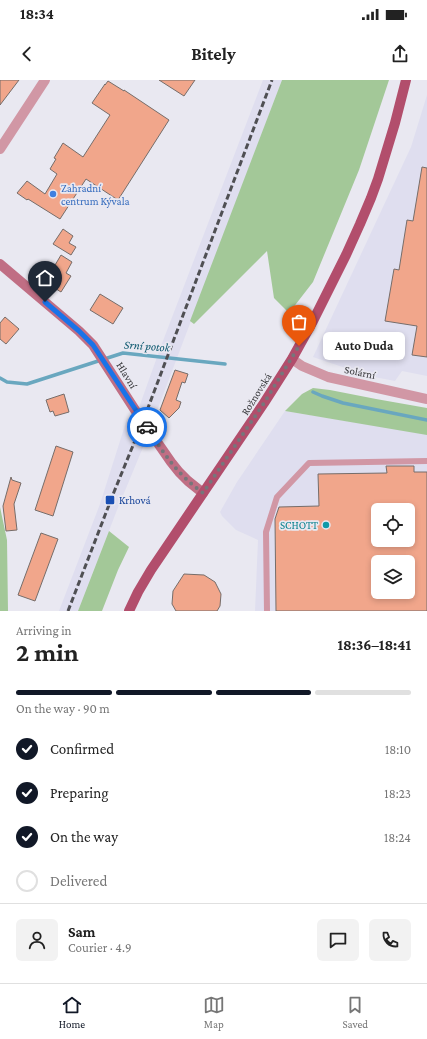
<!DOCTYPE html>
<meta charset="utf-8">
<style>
body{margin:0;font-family:"Crimson Pro",serif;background:#f2f2f2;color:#222;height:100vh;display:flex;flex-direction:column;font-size:15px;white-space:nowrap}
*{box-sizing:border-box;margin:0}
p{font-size:13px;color:#767676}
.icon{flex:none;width:22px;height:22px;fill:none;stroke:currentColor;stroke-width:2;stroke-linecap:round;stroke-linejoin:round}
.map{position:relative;height:531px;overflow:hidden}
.drawer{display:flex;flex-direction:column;background:#fff;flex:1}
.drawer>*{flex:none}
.buttons{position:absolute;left:371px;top:423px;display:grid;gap:8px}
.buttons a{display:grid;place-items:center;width:44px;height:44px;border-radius:6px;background:#fff;box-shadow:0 2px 6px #0003;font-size:20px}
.pin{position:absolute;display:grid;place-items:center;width:34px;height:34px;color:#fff;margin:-41px -17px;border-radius:50% 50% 50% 0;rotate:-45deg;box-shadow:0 0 4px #0007}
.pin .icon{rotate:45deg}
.courier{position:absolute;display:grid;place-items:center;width:40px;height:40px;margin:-20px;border:3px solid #1a73e8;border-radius:50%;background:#fff;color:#222;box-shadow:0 1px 5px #0007}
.bubble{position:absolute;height:28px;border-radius:6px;background:#fff;box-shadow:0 2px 6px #0003;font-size:13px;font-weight:700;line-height:28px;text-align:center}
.summary em{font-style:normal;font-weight:700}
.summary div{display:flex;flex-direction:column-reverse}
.summary{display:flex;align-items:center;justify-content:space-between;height:68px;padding:0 16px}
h1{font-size:26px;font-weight:700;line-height:30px}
.bar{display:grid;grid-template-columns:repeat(4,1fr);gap:6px 4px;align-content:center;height:48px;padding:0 16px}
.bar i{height:5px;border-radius:3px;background:#e0e0e0}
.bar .selected{background:#111827}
.bar p{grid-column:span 4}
.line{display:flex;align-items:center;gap:10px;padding:0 16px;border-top:1px solid #e0e0e0}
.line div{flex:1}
.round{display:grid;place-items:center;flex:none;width:42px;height:42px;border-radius:6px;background:#f2f2f2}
ol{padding:0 16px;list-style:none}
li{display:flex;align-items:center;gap:12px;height:44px}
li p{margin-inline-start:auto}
li .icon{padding:4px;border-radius:50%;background:#111827;color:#fff;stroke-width:4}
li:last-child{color:#767676}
li i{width:22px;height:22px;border:2px solid #e0e0e0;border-radius:50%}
.status{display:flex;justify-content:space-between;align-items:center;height:28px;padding:0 20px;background:#fff;direction:ltr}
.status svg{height:11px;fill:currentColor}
header{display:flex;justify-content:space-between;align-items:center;height:52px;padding:0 16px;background:#fff;font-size:18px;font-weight:700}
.tabs{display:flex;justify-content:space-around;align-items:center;height:56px;border-top:1px solid #e0e0e0;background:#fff;font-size:11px;color:#767676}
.tabs a{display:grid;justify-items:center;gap:2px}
.tabs .selected{color:#111827}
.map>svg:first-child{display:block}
.built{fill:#dfdeef;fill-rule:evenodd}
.green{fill:#a3c898}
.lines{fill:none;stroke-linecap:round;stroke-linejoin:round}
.stream{stroke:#69a7bf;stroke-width:3.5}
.building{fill:#f1a68b;stroke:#766d6a;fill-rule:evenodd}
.lane{stroke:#d197a5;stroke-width:6}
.street{stroke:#d197a5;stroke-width:10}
.secondary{stroke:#c06e84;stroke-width:10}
.primary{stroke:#b24e6c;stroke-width:10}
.rail{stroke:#4f4f53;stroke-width:3;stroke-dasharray:6 3;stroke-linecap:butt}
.done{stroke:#76767b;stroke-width:4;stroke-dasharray:0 7.2}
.route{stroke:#1a73e8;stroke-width:5}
.shop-dot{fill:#3f7fe0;stroke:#e9e8f1;stroke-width:1.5}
.transit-dot{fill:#1a4fb4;stroke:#e9e8f1;stroke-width:1.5}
.culture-dot{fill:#0f9aa8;stroke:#e9e8f1;stroke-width:1.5}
.labels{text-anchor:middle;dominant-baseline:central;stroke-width:3.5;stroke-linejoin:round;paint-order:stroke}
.shop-label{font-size:11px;fill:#366cbe;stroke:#e9e8f1;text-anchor:start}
.street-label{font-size:11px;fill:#38383b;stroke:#e9e8f1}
.transit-label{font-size:11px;fill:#164399;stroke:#e9e8f1;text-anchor:start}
.culture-label{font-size:11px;fill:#0d838f;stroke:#e9e8f1;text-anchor:end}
.water-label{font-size:12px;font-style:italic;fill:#0c586e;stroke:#e9e8f1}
</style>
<div class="status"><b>18:34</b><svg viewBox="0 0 49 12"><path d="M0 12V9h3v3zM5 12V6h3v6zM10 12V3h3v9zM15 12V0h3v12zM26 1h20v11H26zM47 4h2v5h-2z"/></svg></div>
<header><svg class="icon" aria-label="back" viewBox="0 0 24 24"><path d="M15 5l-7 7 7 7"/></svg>Bitely<svg class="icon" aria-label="share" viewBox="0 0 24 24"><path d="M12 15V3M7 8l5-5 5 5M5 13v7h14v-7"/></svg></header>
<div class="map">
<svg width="427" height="531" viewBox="0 0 427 531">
<rect width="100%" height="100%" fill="#e9e8f1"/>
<path class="built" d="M263,0H282L146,360L117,430L78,531H59L100,424L127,339L137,333L161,266Z
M427,15V296L402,291L395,301L369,296L313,277L411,67Z
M285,331L427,354V531H255L258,460L236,450L222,436L220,432L237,402ZM378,430H408V460H378ZM378,482H408V512H378Z"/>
<path class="green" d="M282,0H389L359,90L313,202L289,233L274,218L267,171L194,244L190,241Z
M313,308L330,310L376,319L427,328V355L285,331L302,314Z
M0,427L7,460L8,531H0Z
M109,451L129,467L118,490L102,531H78Z"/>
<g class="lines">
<path class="stream" d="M0,298L7,302L27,304L123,273L225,284
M313,312L322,316L343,323L427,340"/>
</g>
<path class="building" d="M0,0H19L0,25Z
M159,0H195L184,16Z
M108,1L124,11V10L169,40L118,120L86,99L60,139L28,119L27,120L17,113L27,101L45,114L57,94L50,89L56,79L54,78L63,63L83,77L110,35L92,23L105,4V5Z
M422,87L427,88V277L412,275L417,246L385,241L394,189L399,190L407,140L413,141Z
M63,149L73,156L69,163L76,167L71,175L53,164Z
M61,175L72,182L66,193L71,196L61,212L45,202Z
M100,214L123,228L113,244L90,230Z
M5,237L19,249L6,264L0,259V243Z
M175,290L188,294L185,303L182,302L176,320L181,322L179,328L169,338L160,330Z
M64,314L69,332L55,336L53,331L50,332L46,320Z
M56,366L73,372L53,436L35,430Z
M386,386H414V392H427V531H276L275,439L279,427L319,426L318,394L387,393ZM378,430H408V460H378ZM378,482H408V512H378Z
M11,397L12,400L21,403L14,424L17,450L6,451L3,426Z
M41,453L58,459L35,521L18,515Z
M184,494L204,495L215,502L221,514L220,526L217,531H176L172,524L173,511Z"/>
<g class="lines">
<path class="lane" d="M267,531L266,452L277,417L309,383L427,381"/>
<path class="street" d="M0,69L32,20L45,0
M292,279L302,286L328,297L427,319"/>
<path class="secondary" d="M0,184L79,251L93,265L137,333L171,382L179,392L188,401L203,413"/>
<path class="primary" d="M129,531L138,512L151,490L264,323L292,279L313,241L346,175L360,144L371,118L378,99L395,43L406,0"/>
<path class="rail" d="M68,531L114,412L143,341L272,0"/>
</g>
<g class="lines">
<path class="done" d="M147,347C164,374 177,394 203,413L264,323L299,266"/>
<path class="route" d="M45,222L79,251L93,265L147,347"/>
</g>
<circle class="shop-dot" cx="53" cy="114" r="4"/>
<rect class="transit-dot" x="105" y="415" width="10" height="10" rx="2"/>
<circle class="culture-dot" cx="326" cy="445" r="4"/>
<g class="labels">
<g class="shop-label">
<text x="61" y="108">Zahradní<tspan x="61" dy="13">centrum Kývala</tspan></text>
</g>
<g class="street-label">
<text transform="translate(360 292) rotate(12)">Solární</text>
<text transform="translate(127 295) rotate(58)">Hlavní</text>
<text transform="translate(256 314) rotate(-58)">Rožnovská</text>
</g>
<g class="transit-label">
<text x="119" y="420">Krhová</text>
</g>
<g class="culture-label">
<text x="318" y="445">SCHOTT</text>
</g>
<g class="water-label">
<text transform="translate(147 266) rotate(4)">Srní potok</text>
</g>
</g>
</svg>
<div class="buttons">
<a><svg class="icon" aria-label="locate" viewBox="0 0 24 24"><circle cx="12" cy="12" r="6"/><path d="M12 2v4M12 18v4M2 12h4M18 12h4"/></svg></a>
<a><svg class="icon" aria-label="layers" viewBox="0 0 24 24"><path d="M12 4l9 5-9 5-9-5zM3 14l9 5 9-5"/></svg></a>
</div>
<div class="pin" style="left:299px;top:266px;background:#ea580c"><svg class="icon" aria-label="bag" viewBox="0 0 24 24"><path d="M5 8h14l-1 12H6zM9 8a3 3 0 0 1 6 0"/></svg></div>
<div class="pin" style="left:45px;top:222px;background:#1f2937"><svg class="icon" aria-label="home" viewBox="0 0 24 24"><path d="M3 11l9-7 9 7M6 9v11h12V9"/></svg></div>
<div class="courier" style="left:147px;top:347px"><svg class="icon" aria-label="car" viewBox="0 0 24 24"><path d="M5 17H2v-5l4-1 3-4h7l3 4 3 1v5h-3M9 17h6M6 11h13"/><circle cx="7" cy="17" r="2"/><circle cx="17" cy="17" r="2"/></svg></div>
<div class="bubble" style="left:323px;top:252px;width:82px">Auto Duda</div>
</div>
<section class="drawer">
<div class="summary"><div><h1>2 min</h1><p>Arriving in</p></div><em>18:36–18:41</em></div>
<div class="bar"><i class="selected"></i><i class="selected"></i><i class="selected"></i><i></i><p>On the way · 90 m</p></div>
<ol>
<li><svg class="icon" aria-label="check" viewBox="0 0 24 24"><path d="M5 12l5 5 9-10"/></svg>Confirmed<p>18:10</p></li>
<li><svg class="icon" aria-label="check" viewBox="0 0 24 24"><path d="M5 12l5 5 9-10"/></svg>Preparing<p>18:23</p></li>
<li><svg class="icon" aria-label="check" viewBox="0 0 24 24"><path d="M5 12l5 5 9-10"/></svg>On the way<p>18:24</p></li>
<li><i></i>Delivered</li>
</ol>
<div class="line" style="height:72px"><a class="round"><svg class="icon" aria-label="person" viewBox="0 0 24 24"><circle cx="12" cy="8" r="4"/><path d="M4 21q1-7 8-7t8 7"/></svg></a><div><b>Sam</b><p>Courier · 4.9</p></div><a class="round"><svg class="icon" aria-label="chat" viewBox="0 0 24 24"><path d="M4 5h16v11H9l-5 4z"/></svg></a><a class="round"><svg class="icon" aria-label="phone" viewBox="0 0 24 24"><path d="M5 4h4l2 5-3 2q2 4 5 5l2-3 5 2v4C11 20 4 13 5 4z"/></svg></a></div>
</section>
<nav class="tabs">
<a class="selected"><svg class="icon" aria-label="home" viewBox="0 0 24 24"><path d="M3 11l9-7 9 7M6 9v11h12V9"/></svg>Home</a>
<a><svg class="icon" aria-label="map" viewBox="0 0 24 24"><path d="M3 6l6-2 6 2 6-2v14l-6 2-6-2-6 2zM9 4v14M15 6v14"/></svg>Map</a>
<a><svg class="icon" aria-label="saved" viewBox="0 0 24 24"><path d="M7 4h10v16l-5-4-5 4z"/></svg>Saved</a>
</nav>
